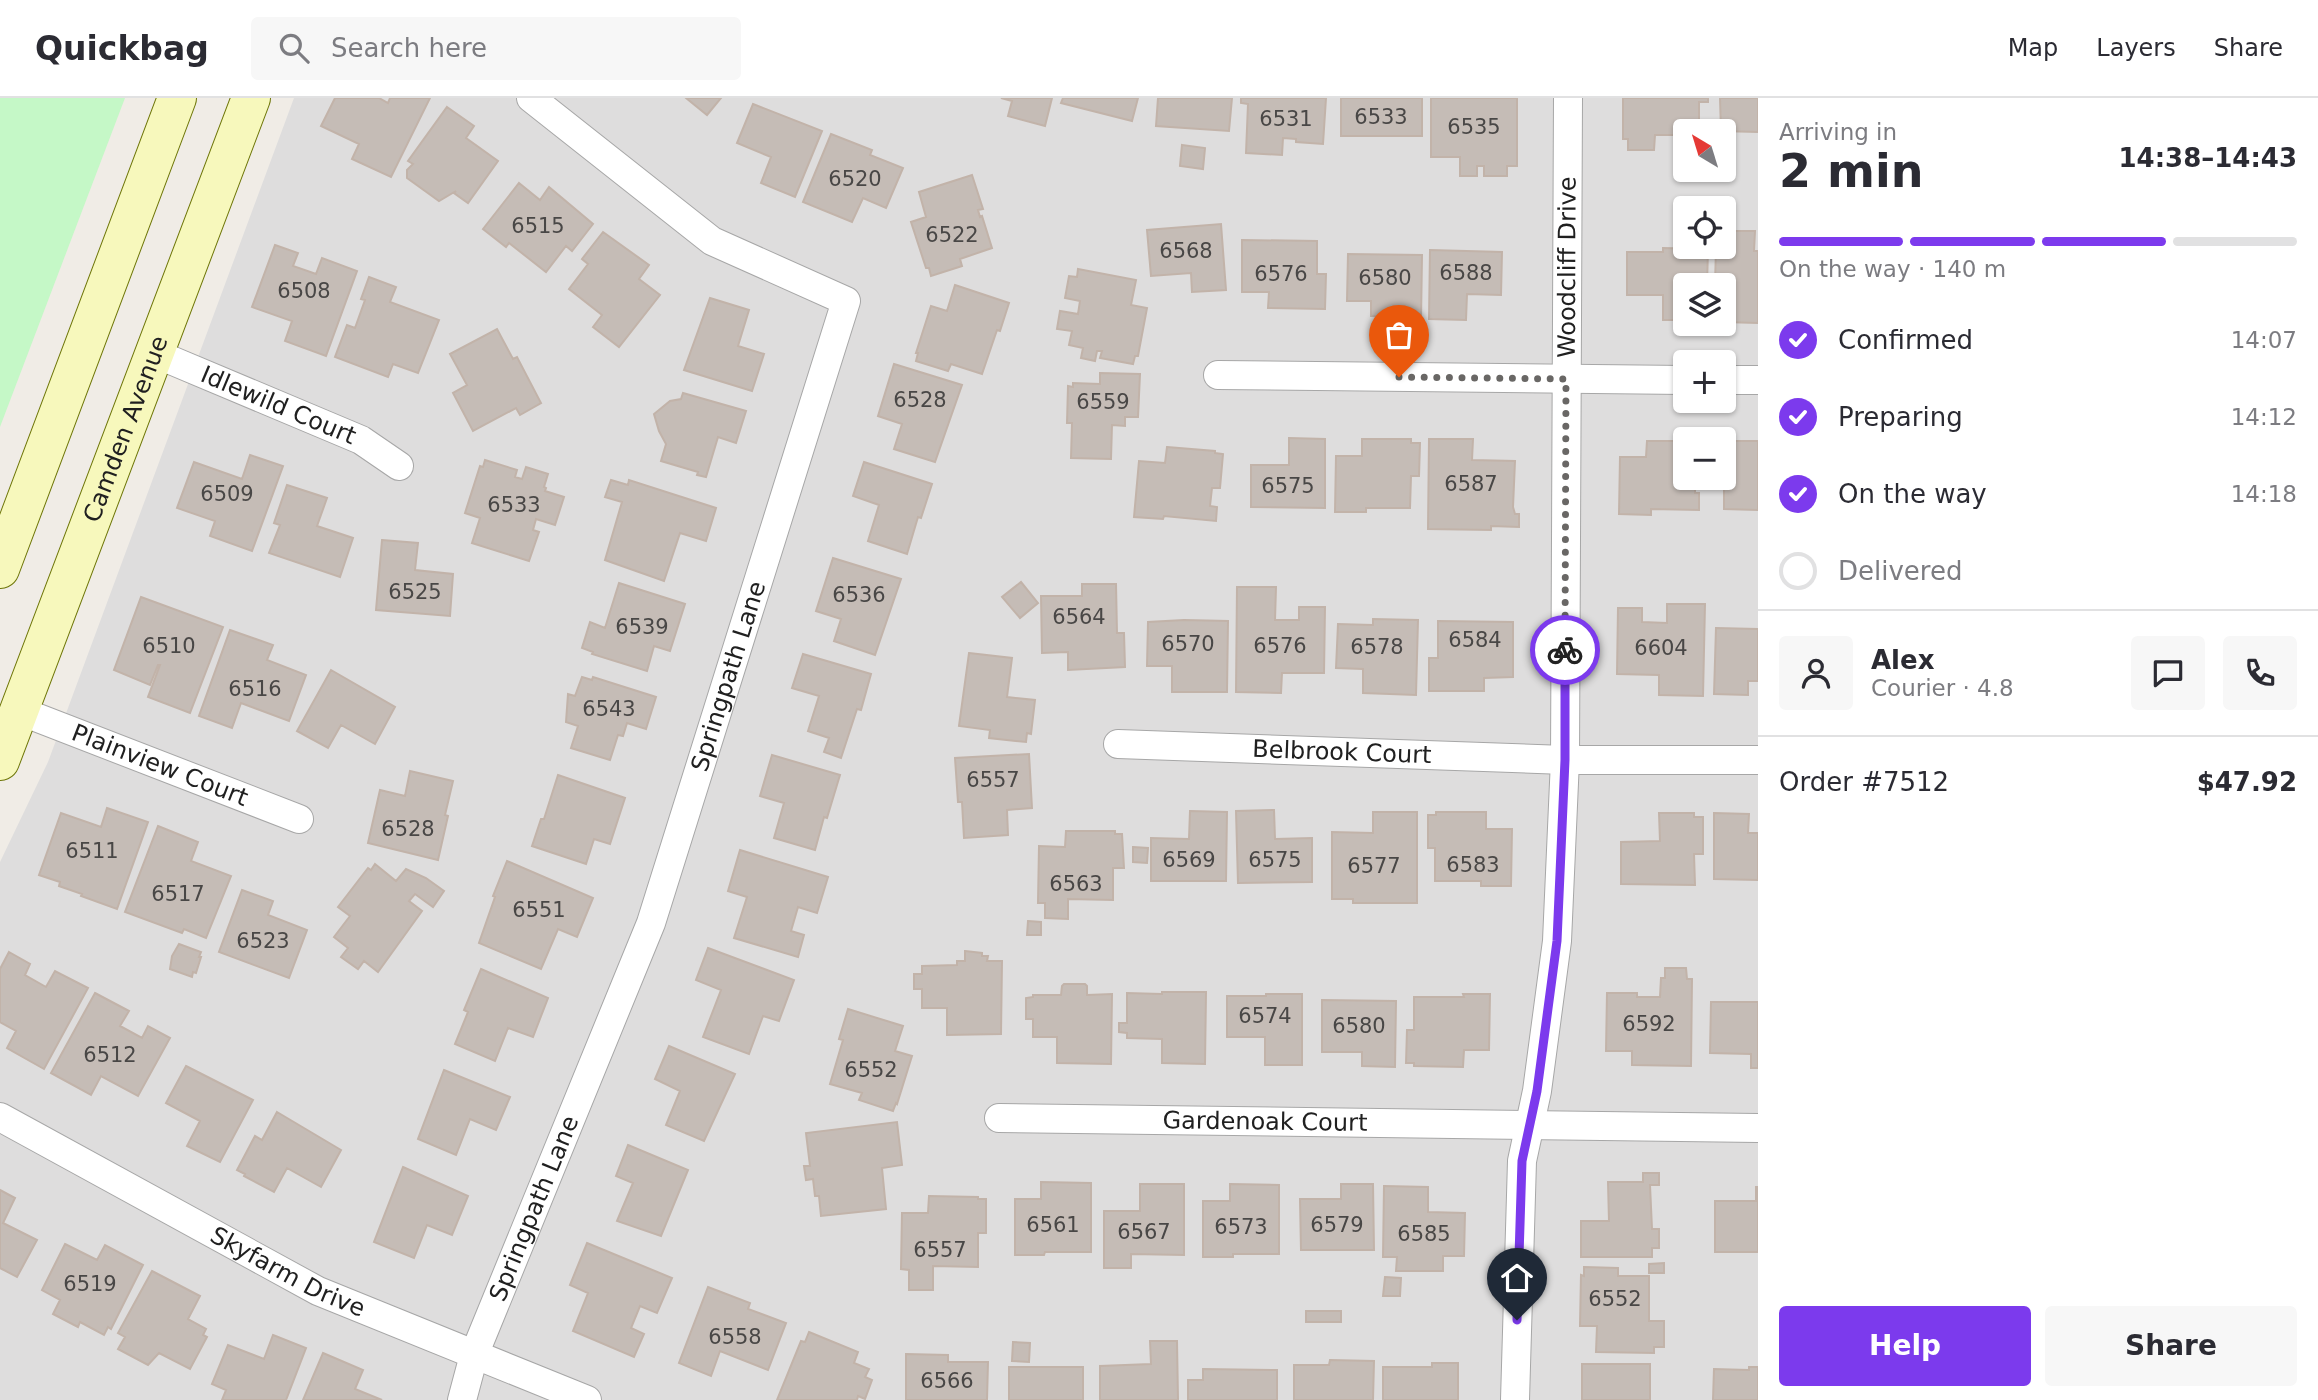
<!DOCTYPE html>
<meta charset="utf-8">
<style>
body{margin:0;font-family:"DejaVu Sans",sans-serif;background:#f7f7f7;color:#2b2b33;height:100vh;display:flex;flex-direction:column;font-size:26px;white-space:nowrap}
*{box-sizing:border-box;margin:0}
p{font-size:23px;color:#7c7c81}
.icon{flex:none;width:38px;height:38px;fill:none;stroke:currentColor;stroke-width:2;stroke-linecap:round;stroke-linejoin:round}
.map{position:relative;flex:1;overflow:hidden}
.panel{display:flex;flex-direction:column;background:#fff;width:560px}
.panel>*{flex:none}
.needle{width:46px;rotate:322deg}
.buttons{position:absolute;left:1673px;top:21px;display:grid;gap:14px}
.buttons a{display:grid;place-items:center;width:63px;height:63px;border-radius:7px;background:#fff;box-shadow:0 2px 5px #0004;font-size:35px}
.pin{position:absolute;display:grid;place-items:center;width:60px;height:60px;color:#fff;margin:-72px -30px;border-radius:50% 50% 50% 0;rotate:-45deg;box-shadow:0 0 7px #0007}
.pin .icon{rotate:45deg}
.courier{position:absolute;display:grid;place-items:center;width:70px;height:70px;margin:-35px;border:5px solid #7c3aed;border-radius:50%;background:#fff;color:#222;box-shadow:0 2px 9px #0007}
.head em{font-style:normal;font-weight:700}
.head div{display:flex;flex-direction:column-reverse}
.head{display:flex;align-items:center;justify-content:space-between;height:119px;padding:0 21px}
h1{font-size:46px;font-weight:700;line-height:52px}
.bar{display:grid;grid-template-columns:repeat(4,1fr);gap:10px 7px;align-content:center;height:84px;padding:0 21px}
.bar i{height:9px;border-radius:5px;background:#e1e1e2}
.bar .on{background:#7c3aed}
.bar p{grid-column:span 4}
.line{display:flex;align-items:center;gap:18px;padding:0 21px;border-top:2px solid #e1e1e2}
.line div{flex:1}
.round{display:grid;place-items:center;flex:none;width:74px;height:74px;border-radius:7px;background:#f7f7f7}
ol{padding:0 21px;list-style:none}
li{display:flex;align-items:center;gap:21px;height:77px}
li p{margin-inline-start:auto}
li .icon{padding:7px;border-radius:50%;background:#7c3aed;color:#fff;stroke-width:4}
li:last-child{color:#7c7c81}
li i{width:38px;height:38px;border:4px solid #e1e1e2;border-radius:50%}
.button{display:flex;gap:14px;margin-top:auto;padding:14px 21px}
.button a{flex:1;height:80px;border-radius:7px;background:#7c3aed;color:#fff;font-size:28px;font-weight:700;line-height:80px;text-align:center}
.button a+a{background:#f7f7f7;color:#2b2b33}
header{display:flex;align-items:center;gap:42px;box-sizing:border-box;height:98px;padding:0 35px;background:#fff;border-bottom:2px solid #e1e1e2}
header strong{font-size:33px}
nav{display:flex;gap:38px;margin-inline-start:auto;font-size:24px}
.search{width:490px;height:63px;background:#f7f7f7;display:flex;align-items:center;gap:18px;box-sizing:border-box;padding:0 24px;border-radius:7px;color:#7c7c81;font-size:26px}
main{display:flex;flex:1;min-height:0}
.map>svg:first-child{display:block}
.residential{fill:#dedddd;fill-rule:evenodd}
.park{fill:#c5f8c7}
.building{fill:#c5bcb6;stroke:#c2b3a9;stroke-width:2}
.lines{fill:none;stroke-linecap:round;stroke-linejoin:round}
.minor-casing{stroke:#a7a7a7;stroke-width:30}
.secondary-casing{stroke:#6e7608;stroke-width:40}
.minor{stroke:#fff;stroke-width:28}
.secondary{stroke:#f7f8bc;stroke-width:38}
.done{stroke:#696765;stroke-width:7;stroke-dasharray:0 12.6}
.route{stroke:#7c3aed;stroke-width:9}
.labels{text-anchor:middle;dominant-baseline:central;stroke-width:7;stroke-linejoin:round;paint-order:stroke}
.number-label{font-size:21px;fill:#494746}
.street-label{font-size:24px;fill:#202020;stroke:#fff}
</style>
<header>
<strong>Quickbag</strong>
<div class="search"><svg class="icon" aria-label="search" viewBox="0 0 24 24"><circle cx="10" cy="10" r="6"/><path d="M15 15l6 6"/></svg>Search here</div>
<nav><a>Map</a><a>Layers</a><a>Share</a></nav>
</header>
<main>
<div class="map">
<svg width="1758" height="1302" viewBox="0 0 1758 1302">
<rect width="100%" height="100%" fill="#f0ece6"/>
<path class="residential" d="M294,0H1758V1302H0V764L48,664ZM1685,33H1724V72H1685ZM1685,110H1724V149H1685ZM1685,187H1724V226H1685ZM1685,264H1724V303H1685ZM1685,341H1724V380H1685Z"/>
<path class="park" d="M0,0H125L0,329Z"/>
<path class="building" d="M335,0H379L388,5L390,0H430L391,79L352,61L359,46L321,28Z
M686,0H721L707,17Z
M1001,0H1052L1045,28L1008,18L1012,3Z
M1063,0H1138L1132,23L1061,5Z
M1158,0H1232L1229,33L1156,28Z
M1241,0H1326L1323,46L1296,44V41L1283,40L1282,57L1246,55L1248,6L1241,5Z
M1341,0H1422V38H1341Z
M1431,0H1517V68H1507V78H1484V68H1477V78H1460V59H1431Z
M1623,0H1708V4H1699V33H1685V37H1655L1654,52H1628V41H1623Z
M1720,0H1758V34L1721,33Z
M753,6L822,33L795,99L761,85L771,59L737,45Z
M447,9L474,28L466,40L498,63L468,105L454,95L456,93L439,103L407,80V72L413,66L408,63Z
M831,36L872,52L870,57L903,70L886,110L863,100L852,124L803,104Z
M1182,47L1205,50L1203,71L1180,68Z
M972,77L983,111L978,112L980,119L982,118L992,150L960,161L962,168L931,178L929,170H926L911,124L926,119L919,94Z
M519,85L540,102L549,89L593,126L572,153L566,148L546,174L509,145L506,149L483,131Z
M1714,99H1730V117H1724V110H1714Z
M1221,126L1226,192L1192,194L1191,175L1151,178L1147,132Z
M1724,133H1755L1754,153H1758V225L1724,224V187H1715L1716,149H1724Z
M603,134L649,167L639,181L660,197L619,249L593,229L602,217L569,191L588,166L582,161Z
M1242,142L1317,143V176H1326L1325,211L1268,210L1269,194H1242Z
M275,147L298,155L293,168L316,176L322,160L357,173L326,258L285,243L292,223L252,209Z
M1663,150L1708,151L1707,187H1685V222H1663V197H1627V154H1663Z
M1430,152L1502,154L1501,197L1467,196L1466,222L1429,221Z
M1348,156L1422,157L1421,223L1388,222V218H1371V203H1347Z
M1078,171L1136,182L1131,207L1147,210L1138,258H1135L1133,266L1100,260L1102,253H1097L1095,263L1081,260L1083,250L1069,247L1072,233L1057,231L1060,213L1078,216L1080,203L1065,200L1069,178L1077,179Z
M369,179L396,189L390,204L439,222L418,275L393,266L388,279L335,259L347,227L355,230L365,202L361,201Z
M955,187L1009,205L1000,233L997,232L982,276L951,266L948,273L916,263L918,255H916L931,208L947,213Z
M710,200L749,212L738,248L764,256L752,293L684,272Z
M497,231L513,261L517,259L541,305L520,317L516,310L473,333L453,295L467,287L450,256Z
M894,266L962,287L935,364L894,351L902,326L878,318Z
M1100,275L1140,276L1138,319H1125V328L1112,327L1111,361L1071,360L1072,325H1067L1068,288L1073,289V285L1100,286Z
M683,295L746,313L736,345L718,339L706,379L697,377L698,374L661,363L666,346L659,333L654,316L670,303L681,301Z
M1289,340L1325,341V410L1251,409V367H1289Z
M1362,341H1411V345H1420L1419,378H1411L1410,410H1366V414H1335L1336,358H1362Z
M1429,341H1473L1472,362L1515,363L1513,409L1515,416H1519V429L1491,428V432L1428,431Z
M1647,343H1685V380H1695V395H1699V412L1651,411V417L1619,416L1620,359H1646Z
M1724,343H1758V412L1724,411Z
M1167,349L1215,353V355L1223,356L1220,390H1212L1210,408L1217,409L1216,423L1164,418L1163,421L1134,419L1139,363L1165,365Z
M250,357L283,368L252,453L210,438L215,423L177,410L194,364L242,381Z
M485,362L517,372L515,379L522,381L526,369L548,376L544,389L546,390L545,393L564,399L555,427L536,421L533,432L539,434L529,463L472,445L480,420L465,415L480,368L483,369Z
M864,364L932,386L921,420L918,419L907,456L868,443L879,407L853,398Z
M611,382L628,387L629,382L716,410L706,443L680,435L664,483L605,462L622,404L605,399Z
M287,387L327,400L317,428L353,440L340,479L269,455L280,427L274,425Z
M382,442L418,445L415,472L453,476L450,518L376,512Z
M833,460L901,481L875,557L834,543L841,521L816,513Z
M1021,484L1038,505L1020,520L1002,499Z
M619,485L685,506L670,553L654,548L647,573L592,556L593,554L582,550L590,524L605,530Z
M1082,486H1116L1117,535H1124L1125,569L1068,572V554L1042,555L1041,498H1082Z
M1237,489H1276L1275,522H1299V509H1325L1324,575H1282L1281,595L1236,594Z
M141,499L223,529L190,615L148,599L160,567H158L150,587L114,572Z
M1667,506H1705L1703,598L1659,597V577L1617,576L1618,510H1642V524L1667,525Z
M1373,521L1418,522L1416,597L1363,595V571L1336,570L1338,526L1373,527Z
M1184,522L1228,523L1227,594H1172V568H1147L1148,524Z
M1438,523L1513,524V579L1484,580V593H1429V560H1438Z
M1716,530L1758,531V583H1748V597L1714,596Z
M230,532L273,547L267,562L306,577L289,623L241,605L232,630L199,618Z
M969,555L1012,560L1007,599L1035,602L1031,636L1027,635L1026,644L989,640L990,632L959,628Z
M803,556L871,576L861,612L857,611L841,660L824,654L829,640L808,633L819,598L792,590Z
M331,572L395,609L375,646L341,627L328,650L297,633Z
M582,579L592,582L593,579L656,599L646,631L627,625L623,638L618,637L610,662L571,650L578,628L566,624L568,596L575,598Z
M1029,656L1032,710L1007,712L1008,737L964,740L962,704H958L955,660Z
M772,657L840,677L827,720L824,719L815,752L774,740L784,705L760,698Z
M410,673L453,683L445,717L448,718L438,762L368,745L380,692L405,698Z
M558,677L625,700L610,746L594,741L586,766L532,748L541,721H544Z
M107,710L148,724L117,811L81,798L82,796L59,788L60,784L39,777L61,715L101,729Z
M1274,712L1275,741L1312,740V784L1238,785L1236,713Z
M1190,713L1227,714L1226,783H1151V740L1189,741Z
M1373,714H1417V805H1353V801H1332V734L1373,735Z
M1436,714H1486V731H1512L1511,788H1481V783H1435V750H1428V717H1436Z
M1659,715H1694V719H1703V756H1694L1695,787L1621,786V744L1660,743Z
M1714,715L1749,716L1748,735H1758V782L1714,781Z
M158,728L198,744L191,763L231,778L206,840L184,831L182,835L125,814Z
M1066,733H1115V736H1122L1124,770H1113V802L1068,801V821L1045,820V805H1038L1039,748L1065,749Z
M1133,749L1148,750L1147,765L1133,764Z
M740,752L828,779L817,815L798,809L791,833L804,837L798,859L734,840L747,799L728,793Z
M507,763L593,800L577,839L558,831L541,871L479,845L495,799L493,798Z
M375,766L396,783L406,771L426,780L444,793L433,809L415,796L409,803L422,813L378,874L364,863L358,871L341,859L348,850L334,839L350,818L338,809L368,770L371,772Z
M242,792L273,803L268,817L307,832L289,880L219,854Z
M1028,823L1041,824V837H1027Z
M179,846L201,854L199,859H201L196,875L193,874L192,879L170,871L172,858Z
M708,850L794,882L779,923L763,918L749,956L703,939L721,892L696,882Z
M965,853L982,855V858H988L987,863H1002L1001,936L947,937V910H922V891H914V876H922V868L957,867V863H965Z
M9,854L30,866L25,877L46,889L55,873L88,890L44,971L7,950L16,933L0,924V871Z
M1665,870H1686L1687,881H1692L1691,968L1632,967V953H1606L1607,895H1637V899H1660L1661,880H1665Z
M481,871L548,900L533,939L508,930L495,963L455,946L468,914L464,912Z
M1064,886H1085L1087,888V897L1112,896L1111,966L1057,965V939H1033V921H1026V900L1033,899V897H1061L1062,888Z
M1162,894H1206L1205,966L1162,965V941L1127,940V935L1119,934V925H1127V895L1162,896Z
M95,895L129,913L120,928L142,940L148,928L170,940L138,998L101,978L91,997L51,975Z
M1266,896H1302V967H1265V939H1227V898H1266Z
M1463,896H1490L1489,952H1464L1463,969L1414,968V965H1406L1407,932H1414V899H1464Z
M1322,902L1396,903L1395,969L1362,968V954H1322Z
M1711,904H1758V970H1751V956L1710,955Z
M848,911L903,928L895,953L912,958L897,1006L896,1005L893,1013L859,1002L862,995L830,986L843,942L839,941Z
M669,948L735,976L704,1043L666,1027L680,993L655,981Z
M186,968L253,1002L220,1064L187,1048L200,1023L166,1005Z
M444,972L510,999L496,1032L470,1021L456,1057L418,1041Z
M277,1014L341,1052L321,1089L287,1070L274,1094L244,1078L245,1076L237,1072L255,1038L262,1042Z
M897,1024L902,1067L882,1070L886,1111L821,1118L819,1098H815L813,1081L806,1082L804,1068H810L806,1035Z
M628,1047L688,1072L661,1138L617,1123L633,1085L616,1078Z
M403,1069L468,1098L452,1137L427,1127L414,1160L374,1144Z
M1643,1075H1659V1087H1650L1652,1131H1659V1150H1652V1159H1581V1123H1609L1608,1084H1643Z
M1041,1084L1091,1085V1154H1045L1044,1157H1015V1101H1041Z
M1140,1086H1184V1157L1131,1156V1170H1104V1113H1140Z
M1230,1086L1279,1087V1156H1233V1159H1203V1103H1230Z
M1341,1086H1373L1374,1152H1301L1300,1101H1341Z
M1384,1088L1428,1089V1114L1465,1115L1464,1158H1443V1173H1396L1397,1159H1383Z
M1756,1089H1758V1154H1715V1103H1756Z
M0,1092L15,1100L3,1125L37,1142L17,1179L0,1170Z
M929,1098L978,1099V1101H986V1135H978V1169L933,1168V1192H909V1172L901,1171L902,1115H928Z
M587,1145L672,1180L657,1215L640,1208L631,1230L644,1236L634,1259L573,1233L588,1195L570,1187Z
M65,1146L97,1162L105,1147L143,1167L111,1231L108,1229L104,1237L80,1224L78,1229L53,1216L60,1202L42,1192Z
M1664,1165V1175H1649V1166Z
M1584,1169L1618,1170V1178H1649V1223H1664V1249H1654V1255L1596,1254L1597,1228H1580L1581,1177L1584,1178Z
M152,1173L200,1198L188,1221L206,1231L203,1237L207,1239L190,1271L159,1255L148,1267L118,1251L125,1239L118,1235Z
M1385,1179L1401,1180L1400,1198H1383Z
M708,1189L750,1205L748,1211L786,1225L768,1272L720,1253L711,1278L679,1265Z
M1306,1213H1341V1224H1306Z
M809,1234L858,1254L854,1265L869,1271L865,1279L872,1282L865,1301L858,1298L857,1302H777L801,1243L805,1244Z
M273,1237L306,1250L286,1302H222L226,1292L212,1286L228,1247L264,1261Z
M1150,1243H1177L1178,1302H1100V1268L1151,1266Z
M1013,1244L1030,1245L1029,1264L1012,1263Z
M323,1255L363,1272L355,1291L382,1302H303Z
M906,1256L948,1257V1264H988L987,1302H906Z
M1330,1262L1374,1263L1373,1302H1294V1267H1329Z
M1432,1265H1458V1302H1383V1269H1432Z
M1582,1266H1650V1302H1582Z
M1009,1269H1083V1302H1009Z
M1749,1269H1758V1302H1713L1714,1271L1749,1272Z
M1203,1271L1277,1272V1302H1188V1282H1203Z"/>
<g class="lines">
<g class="minor-casing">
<g id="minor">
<path id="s1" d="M154,255L361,342L399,368"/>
<path d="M1218,277L1685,282"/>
<path d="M1724,282H1758"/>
<path id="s2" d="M20,613L299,721"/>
<path id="s3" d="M1118,646L1565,662H1758"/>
<path id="s4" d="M0,1019L318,1193L587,1302"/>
<path id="s5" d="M999,1020L1758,1030"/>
<path id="s6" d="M462,1302L474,1257L651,825L846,203L712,143L531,0"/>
<path id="s7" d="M1515,1302L1522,1063L1537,993L1557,843L1565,662L1568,0"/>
</g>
</g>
<g class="secondary-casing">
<g id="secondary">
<path d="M0,471L177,0"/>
<path id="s8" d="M0,663L251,0"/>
</g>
</g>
<use href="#minor" class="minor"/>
<use href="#secondary" class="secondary"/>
</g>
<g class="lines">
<path class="done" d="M1399,279L1566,281L1565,552"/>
<path class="route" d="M1517,1222L1522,1063L1537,993L1557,843L1565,662V552"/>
</g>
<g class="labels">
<g class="number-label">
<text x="1381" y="19">6533</text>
<text x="1286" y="21">6531</text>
<text x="1474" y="29">6535</text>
<text x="855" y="81">6520</text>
<text x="538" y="128">6515</text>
<text x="952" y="137">6522</text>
<text x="1186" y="153">6568</text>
<text x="1466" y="175">6588</text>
<text x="1281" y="176">6576</text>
<text x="1385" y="180">6580</text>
<text x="304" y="193">6508</text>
<text x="920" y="302">6528</text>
<text x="1103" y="304">6559</text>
<text x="1471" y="386">6587</text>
<text x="1288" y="388">6575</text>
<text x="227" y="396">6509</text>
<text x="514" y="407">6533</text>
<text x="415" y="494">6525</text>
<text x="859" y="497">6536</text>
<text x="1079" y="519">6564</text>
<text x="642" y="529">6539</text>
<text x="1475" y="542">6584</text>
<text x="1188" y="546">6570</text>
<text x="169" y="548">6510</text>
<text x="1280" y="548">6576</text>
<text x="1377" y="549">6578</text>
<text x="1661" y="550">6604</text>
<text x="255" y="591">6516</text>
<text x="609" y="611">6543</text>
<text x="993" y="682">6557</text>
<text x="408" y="731">6528</text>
<text x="92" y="753">6511</text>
<text x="1189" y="762">6569</text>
<text x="1275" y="762">6575</text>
<text x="1473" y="767">6583</text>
<text x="1374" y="768">6577</text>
<text x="1076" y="786">6563</text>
<text x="178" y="796">6517</text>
<text x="539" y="812">6551</text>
<text x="263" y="843">6523</text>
<text x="1265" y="918">6574</text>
<text x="1649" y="926">6592</text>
<text x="1359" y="928">6580</text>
<text x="110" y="957">6512</text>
<text x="871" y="972">6552</text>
<text x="1053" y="1127">6561</text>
<text x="1337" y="1127">6579</text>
<text x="1241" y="1129">6573</text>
<text x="1144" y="1134">6567</text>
<text x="1424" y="1136">6585</text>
<text x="940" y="1152">6557</text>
<text x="90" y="1186">6519</text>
<text x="1615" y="1201">6552</text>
<text x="735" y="1239">6558</text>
<text x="947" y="1283">6566</text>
</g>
<g class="street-label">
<text stroke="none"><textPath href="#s7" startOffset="1136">Woodcliff Drive</textPath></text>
<text stroke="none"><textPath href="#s1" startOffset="135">Idlewild Court</textPath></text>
<text stroke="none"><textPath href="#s8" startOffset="355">Camden Avenue</textPath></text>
<text stroke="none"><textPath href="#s6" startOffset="772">Springpath Lane</textPath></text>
<text stroke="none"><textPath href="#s3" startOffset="224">Belbrook Court</textPath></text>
<text stroke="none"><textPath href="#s2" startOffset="150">Plainview Court</textPath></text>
<text stroke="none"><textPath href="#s5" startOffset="266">Gardenoak Court</textPath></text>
<text stroke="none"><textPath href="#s6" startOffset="205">Springpath Lane</textPath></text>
<text stroke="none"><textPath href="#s4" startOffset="327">Skyfarm Drive</textPath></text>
</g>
</g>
</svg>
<div class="buttons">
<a><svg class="needle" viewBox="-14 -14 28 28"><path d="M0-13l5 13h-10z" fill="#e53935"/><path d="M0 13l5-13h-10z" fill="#7c7c81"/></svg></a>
<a><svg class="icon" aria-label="locate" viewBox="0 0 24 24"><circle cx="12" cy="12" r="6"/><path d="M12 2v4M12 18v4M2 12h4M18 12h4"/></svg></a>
<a><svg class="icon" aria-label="layers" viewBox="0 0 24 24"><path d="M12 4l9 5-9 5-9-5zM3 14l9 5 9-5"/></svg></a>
<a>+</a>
<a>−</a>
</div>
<div class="pin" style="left:1399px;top:279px;background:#ea580c"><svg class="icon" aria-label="bag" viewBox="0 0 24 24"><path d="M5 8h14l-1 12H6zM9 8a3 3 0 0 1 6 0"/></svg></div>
<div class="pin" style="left:1517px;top:1222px;background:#1f2937"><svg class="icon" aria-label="home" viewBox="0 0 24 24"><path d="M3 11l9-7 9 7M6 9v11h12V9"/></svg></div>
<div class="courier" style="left:1565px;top:552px"><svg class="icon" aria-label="bike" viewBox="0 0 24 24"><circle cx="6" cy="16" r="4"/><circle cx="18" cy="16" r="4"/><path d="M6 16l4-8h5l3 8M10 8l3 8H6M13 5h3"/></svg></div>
</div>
<section class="panel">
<div class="head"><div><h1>2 min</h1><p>Arriving in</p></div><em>14:38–14:43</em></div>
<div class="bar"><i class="on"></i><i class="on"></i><i class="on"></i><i></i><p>On the way · 140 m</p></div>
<ol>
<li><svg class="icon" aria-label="check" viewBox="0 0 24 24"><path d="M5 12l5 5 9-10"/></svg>Confirmed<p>14:07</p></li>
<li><svg class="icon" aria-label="check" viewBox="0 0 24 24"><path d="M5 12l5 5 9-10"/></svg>Preparing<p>14:12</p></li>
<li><svg class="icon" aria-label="check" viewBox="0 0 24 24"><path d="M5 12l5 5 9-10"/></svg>On the way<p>14:18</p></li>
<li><i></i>Delivered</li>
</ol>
<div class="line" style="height:126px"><a class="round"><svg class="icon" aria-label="person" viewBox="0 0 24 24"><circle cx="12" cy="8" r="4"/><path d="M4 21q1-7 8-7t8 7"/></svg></a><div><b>Alex</b><p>Courier · 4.8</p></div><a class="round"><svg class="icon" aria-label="chat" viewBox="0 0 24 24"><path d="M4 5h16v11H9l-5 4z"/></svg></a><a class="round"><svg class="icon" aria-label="phone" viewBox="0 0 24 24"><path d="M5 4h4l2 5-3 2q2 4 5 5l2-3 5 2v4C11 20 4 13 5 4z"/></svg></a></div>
<div class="line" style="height:91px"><div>Order #7512</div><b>$47.92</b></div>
<div class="button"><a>Help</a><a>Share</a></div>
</section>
</main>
